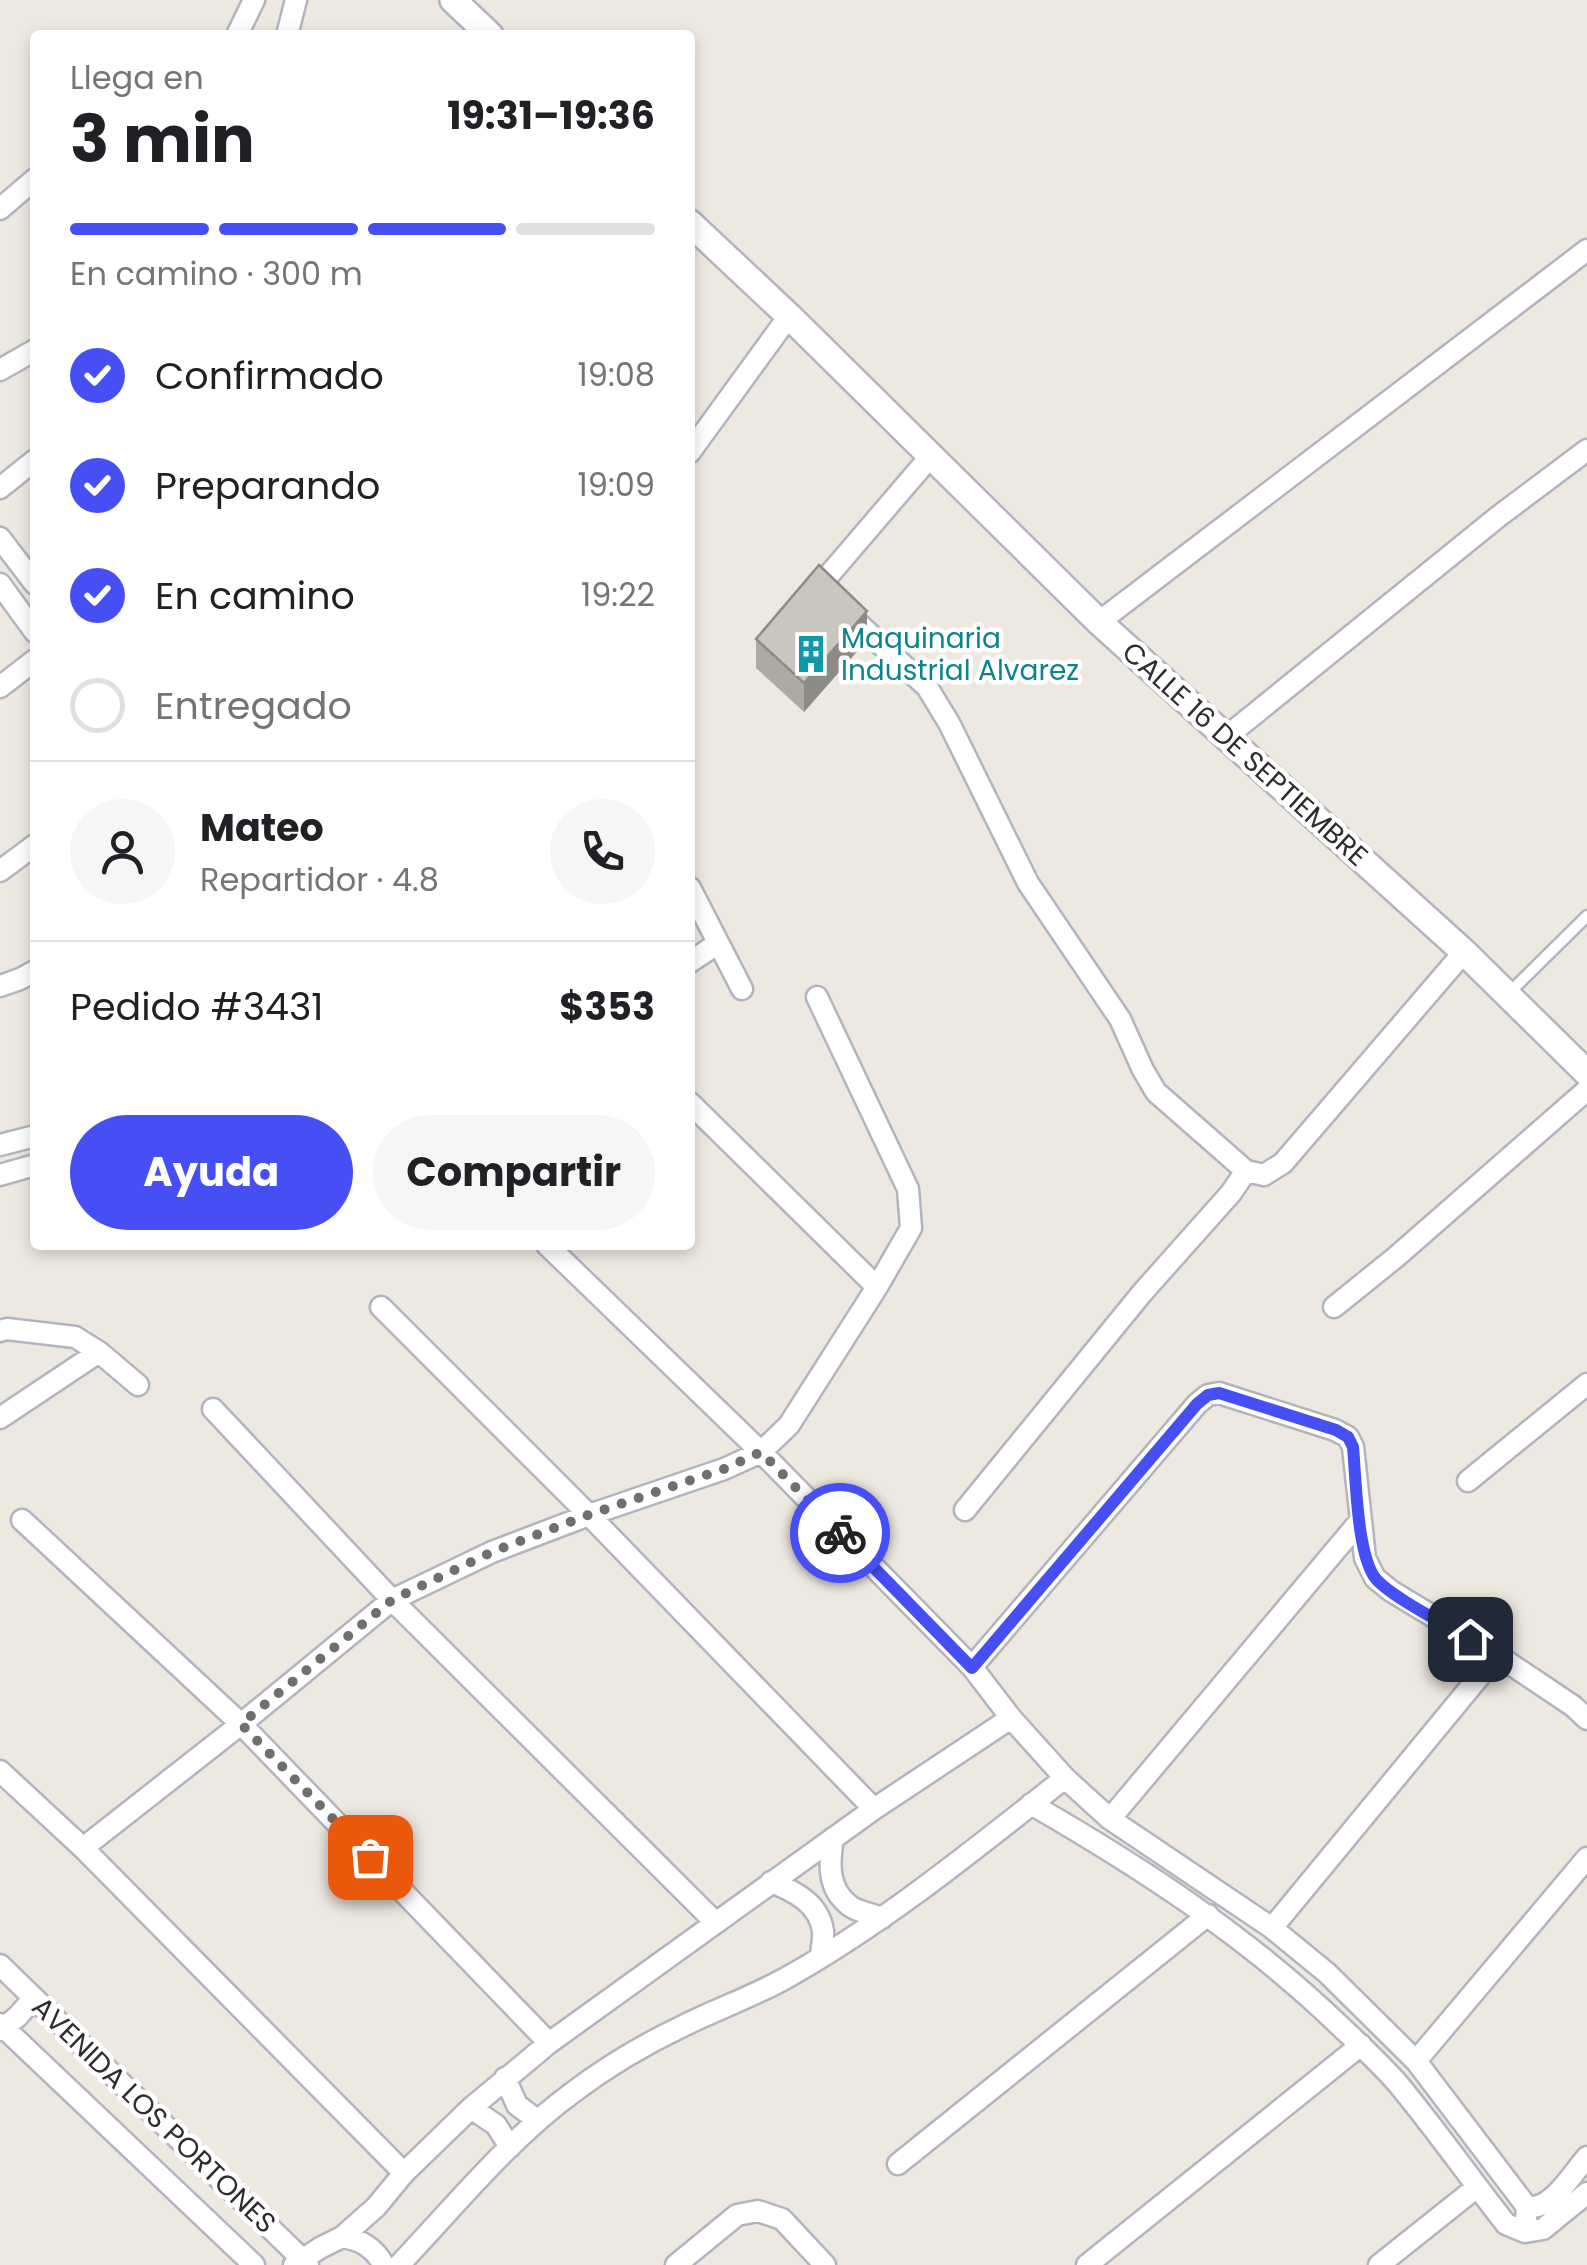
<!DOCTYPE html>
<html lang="es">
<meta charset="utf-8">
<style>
body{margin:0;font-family:Poppins,sans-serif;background:#f6f6f6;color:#202124;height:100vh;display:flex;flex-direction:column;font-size:38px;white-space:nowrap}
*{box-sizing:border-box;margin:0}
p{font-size:32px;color:#757577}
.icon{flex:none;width:55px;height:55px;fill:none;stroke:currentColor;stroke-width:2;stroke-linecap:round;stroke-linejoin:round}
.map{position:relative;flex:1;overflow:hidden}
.sheet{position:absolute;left:30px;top:30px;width:665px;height:1220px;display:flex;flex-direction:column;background:#fff;border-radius:10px;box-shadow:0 5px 15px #0003}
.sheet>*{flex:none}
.pin{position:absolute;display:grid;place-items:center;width:85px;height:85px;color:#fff;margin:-42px;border-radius:20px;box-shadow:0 5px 15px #0006}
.courier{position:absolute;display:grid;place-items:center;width:100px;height:100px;margin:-50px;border:8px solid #464ff4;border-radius:50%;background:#fff;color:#222;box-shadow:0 2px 12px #0007}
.headline em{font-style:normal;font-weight:700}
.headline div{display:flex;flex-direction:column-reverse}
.headline{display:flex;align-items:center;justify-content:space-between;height:170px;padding:0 40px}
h1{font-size:65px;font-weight:700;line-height:75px}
.bar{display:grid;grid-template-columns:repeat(4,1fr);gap:15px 10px;align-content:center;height:120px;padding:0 40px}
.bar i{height:12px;border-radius:8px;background:#e0e0e0}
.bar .active{background:#464ff4}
.bar p{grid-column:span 4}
.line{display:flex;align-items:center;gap:25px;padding:0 40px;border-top:2px solid #e0e0e0}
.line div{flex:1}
.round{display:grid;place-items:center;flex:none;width:105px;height:105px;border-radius:52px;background:#f6f6f6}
ol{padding:0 40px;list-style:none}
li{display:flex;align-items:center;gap:30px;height:110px}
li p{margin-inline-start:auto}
li .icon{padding:10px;border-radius:50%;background:#464ff4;color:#fff;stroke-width:4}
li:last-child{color:#757577}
li i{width:55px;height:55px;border:5px solid #e0e0e0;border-radius:50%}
.cta{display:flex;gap:20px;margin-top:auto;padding:20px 40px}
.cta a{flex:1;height:115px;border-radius:60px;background:#464ff4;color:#fff;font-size:40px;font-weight:700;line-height:115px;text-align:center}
.cta a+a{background:#f6f6f6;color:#202124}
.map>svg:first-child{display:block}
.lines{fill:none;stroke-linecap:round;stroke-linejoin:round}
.service-casing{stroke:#b3b4bf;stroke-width:15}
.minor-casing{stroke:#b3b4bf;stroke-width:25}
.tertiary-casing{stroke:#b3b4bf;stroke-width:30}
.service{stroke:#fff;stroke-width:10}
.minor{stroke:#fff;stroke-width:20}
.tertiary{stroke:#fff;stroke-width:25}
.wall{fill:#adaaa4}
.shaded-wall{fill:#8d8b86}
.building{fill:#c9c6bf;stroke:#8d8b86;stroke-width:2.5}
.done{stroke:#716f6c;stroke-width:10;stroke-dasharray:0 18}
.route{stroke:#464ff4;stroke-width:12}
.labels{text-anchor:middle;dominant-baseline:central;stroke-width:9;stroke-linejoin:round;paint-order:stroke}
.culture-label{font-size:28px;fill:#0d838f;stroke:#fff;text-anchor:start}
.street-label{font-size:28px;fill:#2d2d2d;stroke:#fff}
</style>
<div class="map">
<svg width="1587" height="2265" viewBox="0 0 1587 2265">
<rect width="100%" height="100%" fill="#eee9e0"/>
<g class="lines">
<g class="service-casing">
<path id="service" d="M1508,994L1587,916"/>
</g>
<g class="minor-casing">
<path id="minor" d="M237,35L254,0
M287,35L296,0
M0,209L35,179
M0,370L35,350
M690,452L789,316
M0,488L35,460
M0,538L35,584
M0,584L35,632
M811,596L930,457
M849,615L927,687L949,723L1028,883L1120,1019L1143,1070L1156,1092L1246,1171L1264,1175L1283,1163L1464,952
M1099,622L1587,250
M0,687L35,660
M1226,737L1499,516L1587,450
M0,871L35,845
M690,888L742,989
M690,962L717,944
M0,986L20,979L35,971
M690,1103L877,1287
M0,1145L35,1136
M0,1175L35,1165
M547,1245L761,1452L972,1667L1011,1718L1065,1778L1110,1819L1272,1928L1327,1973L1416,2061L1527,2207L1525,2232
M381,1307L589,1515L874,1809
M1334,1307L1396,1257L1587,1090
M0,1331L7,1329L75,1337L99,1352L138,1385
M213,1409L392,1600L715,1922
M0,1418L99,1352
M1468,1481L1587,1384
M965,1510L1142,1293L1231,1193L1246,1171
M22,1520L241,1724L549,2043
M972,1667L1197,1404L1208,1395L1219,1393L1335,1430L1348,1437L1353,1447L1365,1558L1375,1578L1391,1591L1497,1655L1573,1706L1587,1719
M0,1771L83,1848L404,2173
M1031,1804C1142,1868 1248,1937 1340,2026C1360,2045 1381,2064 1399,2085C1436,2130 1470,2178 1506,2224L1525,2232L1543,2229L1587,2193
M1110,1819L1360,1521
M833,1838C829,1863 827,1889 850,1906C858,1912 872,1914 882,1918
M83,1848L241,1724L392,1600L492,1552L589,1515L724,1469L761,1452L789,1425L877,1287L911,1228L908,1189L817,997
M771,1882C794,1891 819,1903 823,1931C824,1939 821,1949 821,1957
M1272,1928L1497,1655
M0,1965L308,2265
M0,2024L254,2265
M0,2030L17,2017L34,1998
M1416,2061L1587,1858
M505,2078L517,2105L537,2120
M471,2108L496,2125L510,2147
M898,2164L1208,1915
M1527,2207C1551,2211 1572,2174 1587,2157
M342,2237C362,2240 374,2248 384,2265
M294,2265L320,2248L342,2237L376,2207L404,2173L471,2108L549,2043L874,1809L1011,1718
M399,2265C455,2206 507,2141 572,2093C605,2068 645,2044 683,2026C717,2009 754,1996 786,1978C886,1922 976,1848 1065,1778
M676,2265L737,2215L758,2211L782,2219L825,2265
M1087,2265L1361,2045
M1379,2265L1477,2187"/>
</g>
<g class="tertiary-casing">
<path id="tertiary" d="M453,0L490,35
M690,223L789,316L1099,622L1464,952L1587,1073"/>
</g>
<use href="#service" class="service"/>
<use href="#minor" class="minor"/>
<use href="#tertiary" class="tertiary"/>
</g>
<path class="wall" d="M756,639L867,640L804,712L756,668Z"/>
<path class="shaded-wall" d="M867,611V640L804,712V683Z"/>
<path class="building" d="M819,565L867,611L804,683L756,639Z"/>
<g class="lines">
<path class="done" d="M370,1857L241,1724L392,1600L492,1552L588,1515L724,1469L761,1452L840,1533"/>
<path class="route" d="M840,1533L972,1668L1197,1404L1208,1395L1219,1393L1336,1430L1348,1437L1353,1447C1356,1479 1357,1556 1376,1579C1393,1598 1447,1625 1470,1639"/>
</g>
<defs>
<g id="building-bare" transform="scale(3)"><path d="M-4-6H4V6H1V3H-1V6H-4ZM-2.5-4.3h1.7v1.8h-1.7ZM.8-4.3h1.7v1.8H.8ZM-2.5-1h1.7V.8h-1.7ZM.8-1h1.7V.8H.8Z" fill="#0f9aa8" stroke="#fff" stroke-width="2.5" paint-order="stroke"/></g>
</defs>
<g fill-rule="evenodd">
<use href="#building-bare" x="811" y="654"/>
</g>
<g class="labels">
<g class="culture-label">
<text x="841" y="638">Maquinaria<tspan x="841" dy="32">Industrial Alvarez</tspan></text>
</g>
<g class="street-label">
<text transform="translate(1245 754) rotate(42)">CALLE 16 DE SEPTIEMBRE</text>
<text transform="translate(154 2115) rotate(44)">AVENIDA LOS PORTONES</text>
</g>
</g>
</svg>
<div class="pin" style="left:370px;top:1857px;background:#ea580c"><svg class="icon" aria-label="bag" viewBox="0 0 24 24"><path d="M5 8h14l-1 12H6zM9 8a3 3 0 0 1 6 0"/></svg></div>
<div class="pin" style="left:1470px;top:1639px;background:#1f2937"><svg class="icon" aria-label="home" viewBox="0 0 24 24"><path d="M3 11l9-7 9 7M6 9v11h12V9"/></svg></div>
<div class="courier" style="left:840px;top:1533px"><svg class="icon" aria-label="bike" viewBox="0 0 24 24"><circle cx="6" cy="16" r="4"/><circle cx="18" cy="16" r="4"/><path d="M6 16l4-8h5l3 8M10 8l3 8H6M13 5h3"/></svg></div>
<section class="sheet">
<div class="headline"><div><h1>3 min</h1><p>Llega en</p></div><em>19:31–19:36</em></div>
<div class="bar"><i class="active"></i><i class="active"></i><i class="active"></i><i></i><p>En camino · 300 m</p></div>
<ol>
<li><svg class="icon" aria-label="check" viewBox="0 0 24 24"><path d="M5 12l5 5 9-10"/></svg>Confirmado<p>19:08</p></li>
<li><svg class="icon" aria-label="check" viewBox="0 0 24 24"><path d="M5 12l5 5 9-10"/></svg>Preparando<p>19:09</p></li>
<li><svg class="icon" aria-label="check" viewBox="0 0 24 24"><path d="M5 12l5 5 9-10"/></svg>En camino<p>19:22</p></li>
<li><i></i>Entregado</li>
</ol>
<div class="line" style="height:180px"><a class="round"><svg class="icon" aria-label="person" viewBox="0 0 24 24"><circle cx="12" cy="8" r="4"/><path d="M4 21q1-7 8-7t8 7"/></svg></a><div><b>Mateo</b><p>Repartidor · 4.8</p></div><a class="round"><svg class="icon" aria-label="phone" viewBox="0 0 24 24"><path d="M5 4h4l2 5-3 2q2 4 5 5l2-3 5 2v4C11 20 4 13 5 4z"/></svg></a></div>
<div class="line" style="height:130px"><div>Pedido #3431</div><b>$353</b></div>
<div class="cta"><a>Ayuda</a><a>Compartir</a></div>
</section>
</div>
